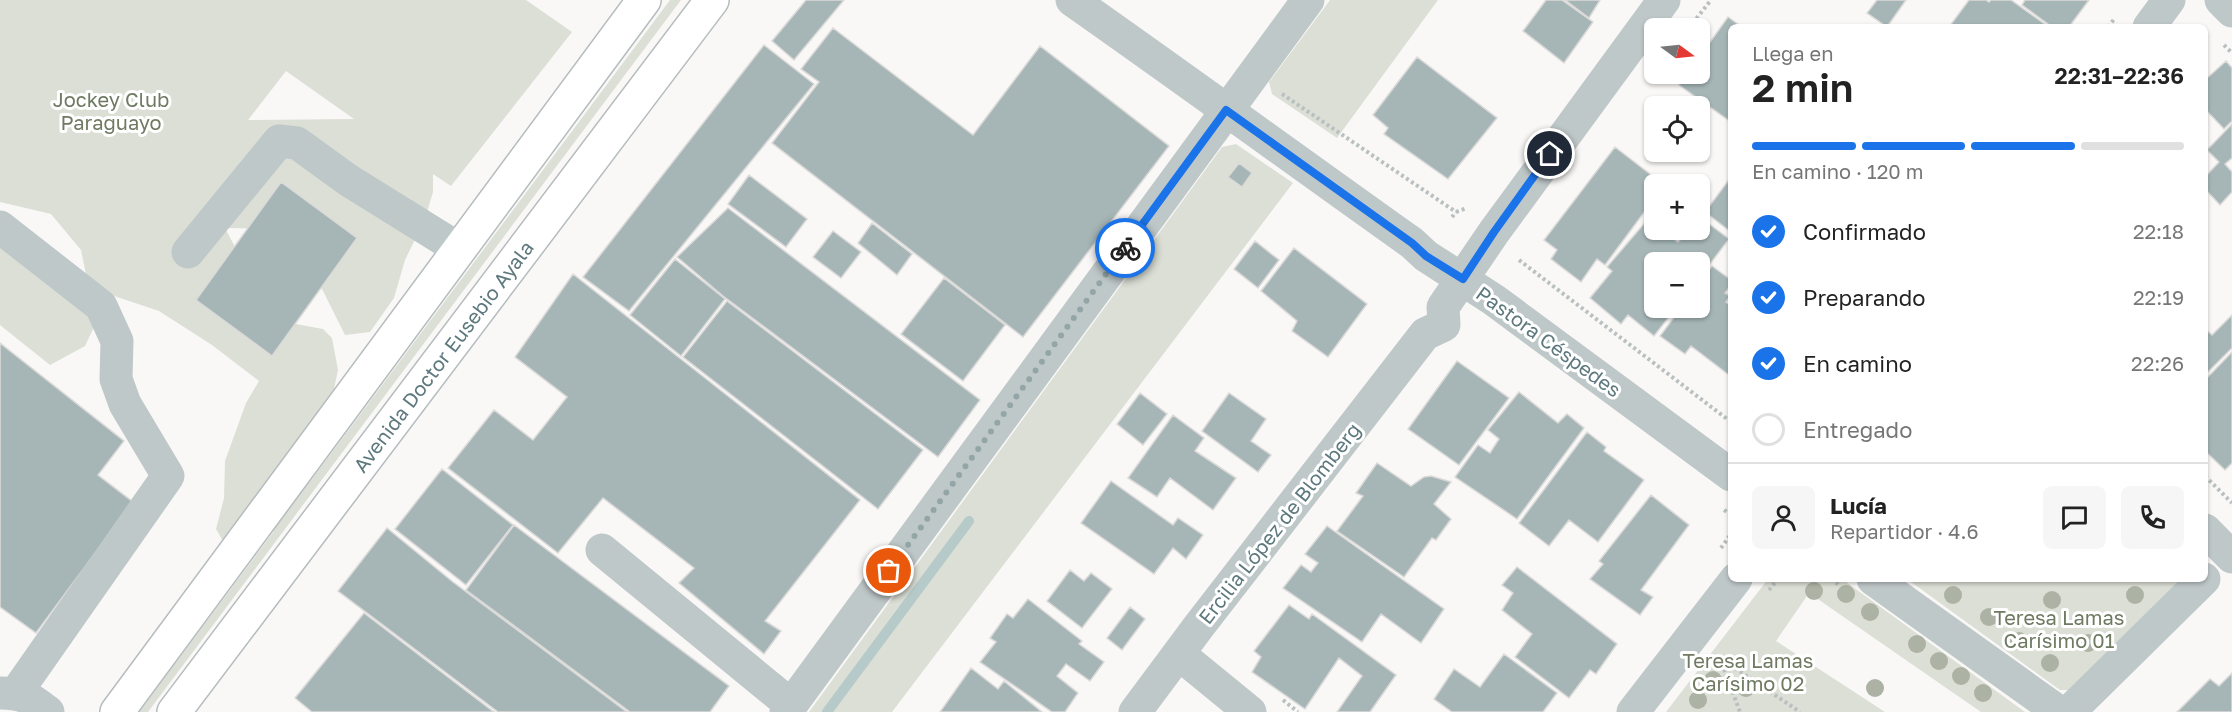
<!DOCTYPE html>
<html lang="es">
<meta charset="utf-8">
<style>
body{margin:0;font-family:"Golos Text",sans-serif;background:#f6f6f6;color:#222;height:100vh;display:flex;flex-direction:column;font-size:22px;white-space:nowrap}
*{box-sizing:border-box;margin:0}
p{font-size:20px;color:#767676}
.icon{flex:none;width:33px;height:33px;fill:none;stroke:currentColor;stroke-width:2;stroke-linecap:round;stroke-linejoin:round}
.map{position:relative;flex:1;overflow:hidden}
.panel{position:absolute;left:1728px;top:24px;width:480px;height:558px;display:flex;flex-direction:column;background:#fff;border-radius:9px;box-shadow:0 2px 4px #0004}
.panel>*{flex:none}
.needle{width:39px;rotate:105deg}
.buttons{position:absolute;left:1644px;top:18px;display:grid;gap:12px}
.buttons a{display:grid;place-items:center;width:66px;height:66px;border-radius:9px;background:#fff;box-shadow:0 2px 4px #0004;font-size:30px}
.pin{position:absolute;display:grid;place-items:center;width:51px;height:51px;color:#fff;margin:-26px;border:3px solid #fff;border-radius:50%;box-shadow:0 2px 6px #0007}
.courier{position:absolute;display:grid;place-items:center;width:60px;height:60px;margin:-30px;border:4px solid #1a73e8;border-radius:50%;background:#fff;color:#222;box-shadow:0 2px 8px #0007}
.summary em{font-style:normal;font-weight:600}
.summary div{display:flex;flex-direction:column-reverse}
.summary{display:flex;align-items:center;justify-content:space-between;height:102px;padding:0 24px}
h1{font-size:39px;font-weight:600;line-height:45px}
.bar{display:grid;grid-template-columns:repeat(4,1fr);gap:9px 6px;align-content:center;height:72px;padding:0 24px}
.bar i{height:8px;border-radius:4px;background:#e0e0e0}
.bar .on{background:#1a73e8}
.bar p{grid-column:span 4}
.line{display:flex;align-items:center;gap:15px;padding:0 24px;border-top:2px solid #e0e0e0}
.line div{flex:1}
.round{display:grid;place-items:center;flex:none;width:63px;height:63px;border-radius:9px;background:#f6f6f6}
ol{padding:0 24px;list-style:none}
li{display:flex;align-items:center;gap:18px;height:66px}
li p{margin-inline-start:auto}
li .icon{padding:6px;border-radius:50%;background:#1a73e8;color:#fff;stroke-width:4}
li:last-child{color:#767676}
li i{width:33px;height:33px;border:3px solid #e0e0e0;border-radius:50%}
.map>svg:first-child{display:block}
.green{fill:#dbdfd5;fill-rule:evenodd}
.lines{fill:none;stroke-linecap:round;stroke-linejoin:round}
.stream{stroke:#b5cac9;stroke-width:10}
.building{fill:#a6b6b7;stroke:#dbdad9;stroke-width:1.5}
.highway-casing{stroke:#b5bcbe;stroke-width:36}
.path{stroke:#bac0c1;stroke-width:4;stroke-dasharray:3 3;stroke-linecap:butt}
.minor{stroke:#bfc8c9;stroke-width:33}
.highway{stroke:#fff;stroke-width:33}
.tree{fill:#adb3a4}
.done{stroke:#94a5a8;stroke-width:6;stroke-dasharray:0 10.8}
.route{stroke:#1a73e8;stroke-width:8}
.labels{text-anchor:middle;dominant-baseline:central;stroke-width:6;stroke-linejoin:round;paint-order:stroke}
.park-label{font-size:20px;fill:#6e7a61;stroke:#fff}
.street-label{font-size:20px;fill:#5e797e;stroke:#fff}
</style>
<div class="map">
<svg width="2232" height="712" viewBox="0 0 2232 712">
<rect width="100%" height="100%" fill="#f9f8f7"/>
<path class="green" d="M0,0H526L572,32L451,186L433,174V192L425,219L405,260L394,298L370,332L345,335L315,275L287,229L225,228L243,262L285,322L323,329L332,338L338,370L325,431L309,483L670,0H681L148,712H139L274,531L227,548L216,529L224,498L225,461L246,403L259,381L212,345L159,311L117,297L88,284L81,250L51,214L0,202ZM286,71L354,119L248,120Z
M1330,0H1438L1337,138L1272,94L1269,82Z
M1236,144L1293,183L892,712H809L1222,147Z
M0,223L57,253L94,327L85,346L50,365L0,325Z
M1768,579H1842L2025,712H1981L1809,593L1776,641L1885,712H1666Z
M1907,579H2181L2068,690H2060Z"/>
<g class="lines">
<path class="stream" d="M827,712L969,521"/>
</g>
<path class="building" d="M806,0H844L794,60L772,41Z
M1546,0H1562L1593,22L1564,63L1523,31Z
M1565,0H1600L1589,18Z
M1877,0H1906L1887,27L1867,13Z
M1969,0H1986L1989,2L1991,0H2011L2049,27H1949Z
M2025,0H2089L2069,27H2052L2022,5Z
M1728,17L1742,27H1731V122L1679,85L1687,74H1700V56Z
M833,28L973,135L1040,46L1169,146L1023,337L772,143L819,82L801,69Z
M764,45L814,84L629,311L583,277Z
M1417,57L1497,118L1448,179L1384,134L1388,128L1373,115Z
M2226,61L2232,68V121L2224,129L2205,109V80Z
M2232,124V158L2225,164L2232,172V192L2220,205L2205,189V177L2219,162L2207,150Z
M1615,147L1663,184H1654V199L1605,265L1597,259L1581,282L1551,259L1557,250L1544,240Z
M1239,163L1252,173L1242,187L1228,177Z
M749,175L807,219L786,247L728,204Z
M1731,177V232L1705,212Z
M281,182L357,238L272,356L196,300Z
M728,208L980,400L938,457L723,296L677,257Z
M1700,217L1729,239L1700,277V262H1654V308H1676L1654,336L1628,315L1621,324L1590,298L1612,271L1607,267L1648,219L1654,224V230H1661L1678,242L1689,230H1700Z
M872,223L912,254L897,275L858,243Z
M833,231L861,252L841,278L813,257Z
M1255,241L1279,260L1258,288L1234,269Z
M1294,248L1367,304L1328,357L1292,331L1297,321L1261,291Z
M675,259L725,299L681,356L630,315Z
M1712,266L1731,280V285L1725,293L1730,296L1726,302L1731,306V372L1729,375L1691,346L1685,354L1660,336L1681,308H1700V283Z
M573,274L860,500L765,621L781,631L764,654L679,583L694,568L603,498L558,553L448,468L494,410L533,440L567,397L515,357Z
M944,278L1005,325L963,381L901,334Z
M727,301L923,450L878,509L683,357Z
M2232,315V348L2205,375V329L2212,335Z
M0,343L124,441L98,475L133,502L36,633L0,607Z
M2232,352V463L2225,470L2205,451V380Z
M1457,361L1509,398L1459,465L1408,429Z
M1519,392L1558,423L1567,414L1584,428L1517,519L1455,477L1478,445L1490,453L1499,439L1488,430Z
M1140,393L1167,414L1143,445L1117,424Z
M1229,393L1266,419L1251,441L1271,455L1258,472L1202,431Z
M1173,415L1204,438L1195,451L1236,478L1213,510L1170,478L1157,497L1128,478Z
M1587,432L1606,447L1604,451L1644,480L1598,542L1569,520L1549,546L1519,523Z
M1377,463L1411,486L1424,477L1431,476L1451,482L1434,504L1451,519L1436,540L1432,538L1404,577L1337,531L1363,496L1356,493Z
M442,469L513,525L466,585L395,529Z
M1111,481L1173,525L1178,518L1203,535L1186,559L1173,548L1154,574L1081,523Z
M1651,495L1689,525L1641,590L1653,597L1640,615L1590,579L1603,564L1599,561Z
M514,525L729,686L710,712H630L466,590Z
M1327,526L1444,609L1421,643L1381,614L1362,642L1283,588L1301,565L1311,572L1318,563L1305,554Z
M387,528L453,582L627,712H498L338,591Z
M1517,567L1617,644L1596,674L1590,670L1569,698L1515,657L1532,634L1502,610L1513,593L1502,585Z
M1070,570L1084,581L1091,573L1112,589L1082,628L1047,601Z
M1028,599L1082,641L1079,644L1104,662L1090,681L1066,664L1057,676L1078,693L1065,712H1052L980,662L996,642L990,638L1007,614L1013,618Z
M1289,605L1309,619L1312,614L1396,675L1370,712H1337L1362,676L1339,658L1305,709L1252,672L1261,657L1254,651Z
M1130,607L1145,619L1122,650L1107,638Z
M364,613L494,712H312L295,698Z
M1504,654L1557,693L1543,712H1452L1434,699L1454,669L1480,687Z
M971,668L998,689L1004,681L1042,712H940Z
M2232,673V712H2177L2210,679L2219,686Z"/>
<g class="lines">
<g class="highway-casing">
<g id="highway">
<path d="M117,712L644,0"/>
<path id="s1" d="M174,712L712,0"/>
</g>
</g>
<path class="path" d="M2108,27L2115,18
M1689,28L1711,0
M2224,45L2232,53
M1282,94L1456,212
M1456,212L1467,208
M1452,217L1456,212
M1519,260L1731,422
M2205,476L2232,503
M1724,510L1731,515
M1721,548L1731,534
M1831,579L1839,585
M1769,590L1778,579
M1720,658L1800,712
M1720,658L1740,712
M1283,700L1298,712"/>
<path class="minor" d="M1072,0C1186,80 1298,162 1412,243L1426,256L1494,300L1731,475
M2221,0L2232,11
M2149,27L2169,0
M0,227L101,306L117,341L116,379L125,404L168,476L16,693
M188,252L279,141L297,143L348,180L459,249
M2205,530L2232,557
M602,550L791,705
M1873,579L2059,712
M1179,654L1250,712
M0,693C24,693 30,698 48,712
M786,712L1308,0
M1135,712L1199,626L1425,334L1444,325L1443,307L1494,232L1664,0
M1633,712L1736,579
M2069,712L2204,579"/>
<use href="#highway" class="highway"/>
</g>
<g class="tree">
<circle cx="1814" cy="591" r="9"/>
<circle cx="1846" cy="594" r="9"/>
<circle cx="1953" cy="595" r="9"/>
<circle cx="2135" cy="595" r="9"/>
<circle cx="2052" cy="600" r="9"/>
<circle cx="1870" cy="612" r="9"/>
<circle cx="1989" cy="617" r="9"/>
<circle cx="2019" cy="641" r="9"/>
<circle cx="2088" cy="643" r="9"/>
<circle cx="1917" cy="644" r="9"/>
<circle cx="1939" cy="661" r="9"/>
<circle cx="2050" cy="663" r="9"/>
<circle cx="1961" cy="676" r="9"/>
<circle cx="1713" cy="680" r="9"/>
<circle cx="1746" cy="688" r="9"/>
<circle cx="1875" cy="688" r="9"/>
<circle cx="1983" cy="693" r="9"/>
<circle cx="1698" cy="700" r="9"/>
</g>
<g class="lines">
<path class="done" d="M889,571L1125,248"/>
<path class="route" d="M1125,248L1226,110L1412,243L1426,256L1463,279L1494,232L1550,154"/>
</g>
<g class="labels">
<g class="park-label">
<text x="111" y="99">Jockey Club<tspan x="111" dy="23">Paraguayo</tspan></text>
<text x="2059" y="617">Teresa Lamas<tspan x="2059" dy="23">Carísimo 01</tspan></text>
<text x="1748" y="660">Teresa Lamas<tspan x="1748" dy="23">Carísimo 02</tspan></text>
</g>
<g class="street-label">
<text transform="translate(1549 341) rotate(36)">Pastora Céspedes</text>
<text stroke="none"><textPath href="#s1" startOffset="446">Avenida Doctor Eusebio Ayala</textPath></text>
<text transform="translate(1279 523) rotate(-52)">Ercilia López de Blomberg</text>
</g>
</g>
</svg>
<div class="buttons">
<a><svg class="needle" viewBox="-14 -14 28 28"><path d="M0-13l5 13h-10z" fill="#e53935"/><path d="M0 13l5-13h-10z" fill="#767676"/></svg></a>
<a><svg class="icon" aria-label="locate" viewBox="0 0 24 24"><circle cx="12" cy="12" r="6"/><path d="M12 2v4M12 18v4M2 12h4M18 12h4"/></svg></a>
<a>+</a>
<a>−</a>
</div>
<div class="pin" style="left:889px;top:571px;background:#ea580c"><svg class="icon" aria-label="bag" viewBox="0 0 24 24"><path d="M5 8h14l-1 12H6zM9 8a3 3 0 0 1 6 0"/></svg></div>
<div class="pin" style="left:1550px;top:154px;background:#1f2937"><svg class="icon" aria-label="home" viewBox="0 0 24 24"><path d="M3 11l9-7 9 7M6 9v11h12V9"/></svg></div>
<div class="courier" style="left:1125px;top:248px"><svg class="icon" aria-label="bike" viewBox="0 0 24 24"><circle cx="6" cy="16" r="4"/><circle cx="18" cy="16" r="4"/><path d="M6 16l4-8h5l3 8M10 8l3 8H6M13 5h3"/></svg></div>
<section class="panel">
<div class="summary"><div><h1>2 min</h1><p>Llega en</p></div><em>22:31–22:36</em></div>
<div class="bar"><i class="on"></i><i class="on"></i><i class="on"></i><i></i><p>En camino · 120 m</p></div>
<ol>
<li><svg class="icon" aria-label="check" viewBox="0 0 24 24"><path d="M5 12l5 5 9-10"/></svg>Confirmado<p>22:18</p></li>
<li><svg class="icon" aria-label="check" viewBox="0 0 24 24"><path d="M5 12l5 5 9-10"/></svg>Preparando<p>22:19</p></li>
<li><svg class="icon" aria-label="check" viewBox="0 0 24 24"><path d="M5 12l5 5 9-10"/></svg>En camino<p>22:26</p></li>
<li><i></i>Entregado</li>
</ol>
<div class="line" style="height:108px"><a class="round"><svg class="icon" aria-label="person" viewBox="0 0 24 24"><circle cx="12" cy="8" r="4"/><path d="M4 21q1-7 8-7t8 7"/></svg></a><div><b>Lucía</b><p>Repartidor · 4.6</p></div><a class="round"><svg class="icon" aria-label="chat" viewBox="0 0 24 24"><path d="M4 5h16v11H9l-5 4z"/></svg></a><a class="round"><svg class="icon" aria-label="phone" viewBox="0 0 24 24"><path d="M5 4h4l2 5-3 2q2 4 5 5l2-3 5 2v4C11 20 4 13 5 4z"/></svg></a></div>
</section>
</div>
